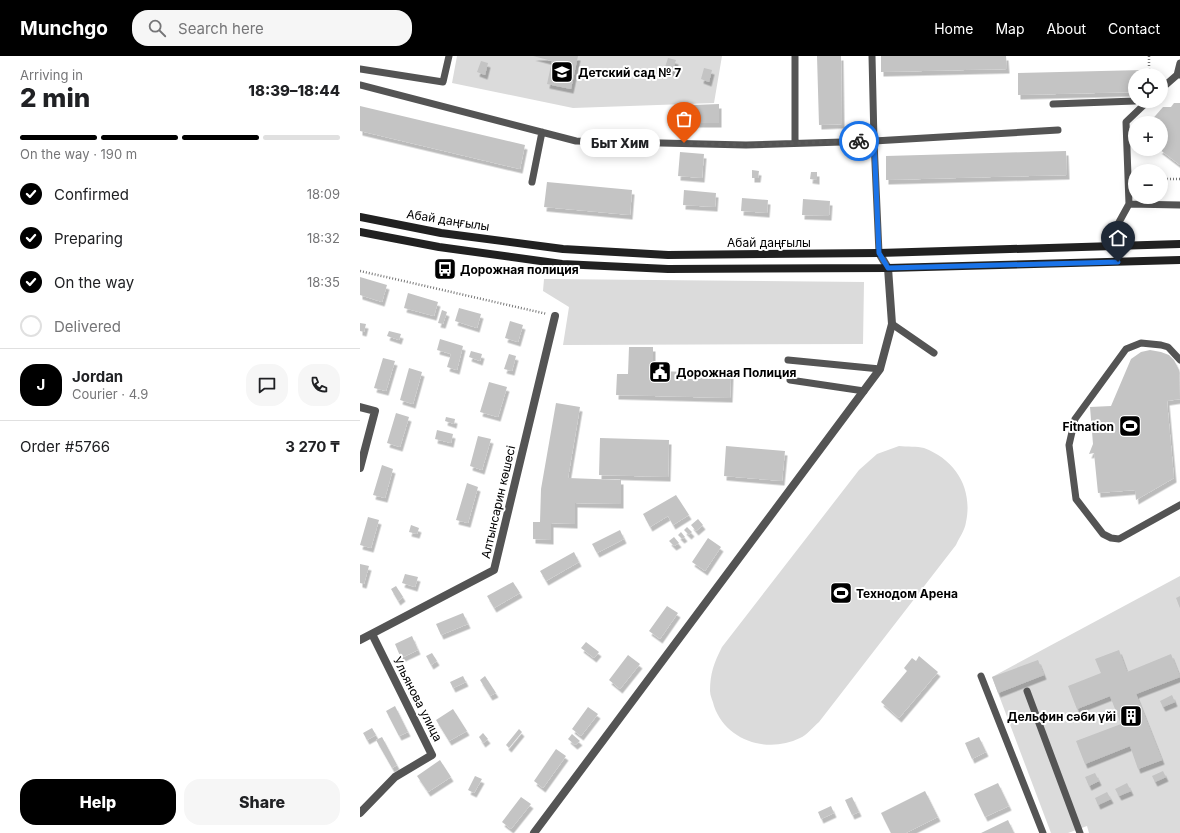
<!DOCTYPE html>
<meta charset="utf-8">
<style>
body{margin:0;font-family:Inter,sans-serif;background:#f6f6f6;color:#202124;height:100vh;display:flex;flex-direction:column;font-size:15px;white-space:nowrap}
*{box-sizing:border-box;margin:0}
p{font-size:13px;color:#757577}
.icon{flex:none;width:22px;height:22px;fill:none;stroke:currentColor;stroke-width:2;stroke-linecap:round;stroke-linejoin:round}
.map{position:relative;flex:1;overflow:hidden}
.drawer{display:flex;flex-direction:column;background:#fff;width:360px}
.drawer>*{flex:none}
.tools{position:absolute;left:768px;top:12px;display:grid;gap:8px}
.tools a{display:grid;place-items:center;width:40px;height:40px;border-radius:50%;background:#fff;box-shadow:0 2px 10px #0003;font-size:20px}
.pin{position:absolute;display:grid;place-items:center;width:34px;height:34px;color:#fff;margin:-41px -17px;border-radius:50% 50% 50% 0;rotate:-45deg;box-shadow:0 0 4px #0007}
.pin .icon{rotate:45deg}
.courier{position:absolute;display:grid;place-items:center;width:40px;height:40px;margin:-20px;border:3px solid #1a73e8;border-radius:50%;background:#fff;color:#222;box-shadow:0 1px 5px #0007}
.bubble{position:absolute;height:28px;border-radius:14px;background:#fff;box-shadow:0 2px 10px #0003;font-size:13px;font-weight:800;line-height:28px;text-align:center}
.summary em{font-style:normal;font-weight:800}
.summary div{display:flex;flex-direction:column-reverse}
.summary{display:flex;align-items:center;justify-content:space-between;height:68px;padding:0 20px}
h1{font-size:26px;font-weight:800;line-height:30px}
.bar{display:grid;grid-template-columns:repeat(4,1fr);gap:6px 4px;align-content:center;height:48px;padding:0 20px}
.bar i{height:5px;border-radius:3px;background:#e0e0e0}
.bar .selected{background:#000}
.bar p{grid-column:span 4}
.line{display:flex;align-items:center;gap:10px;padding:0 20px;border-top:1px solid #e0e0e0}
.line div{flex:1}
.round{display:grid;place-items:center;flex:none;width:42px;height:42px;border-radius:16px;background:#f6f6f6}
ol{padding:0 20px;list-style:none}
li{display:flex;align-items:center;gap:12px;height:44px}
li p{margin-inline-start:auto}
li .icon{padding:4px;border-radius:50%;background:#000;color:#fff;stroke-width:4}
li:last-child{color:#757577}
li i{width:22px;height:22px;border:2px solid #e0e0e0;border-radius:50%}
.primary-button{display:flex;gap:8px;margin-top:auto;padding:8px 20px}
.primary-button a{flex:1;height:46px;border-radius:16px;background:#000;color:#fff;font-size:16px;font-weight:800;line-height:46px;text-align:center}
.primary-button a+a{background:#f6f6f6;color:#202124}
header{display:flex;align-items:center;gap:24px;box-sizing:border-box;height:56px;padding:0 20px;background:#000;color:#fff}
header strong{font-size:19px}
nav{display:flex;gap:22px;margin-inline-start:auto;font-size:14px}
.search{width:280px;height:36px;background:#f6f6f6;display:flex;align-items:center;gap:10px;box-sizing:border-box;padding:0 14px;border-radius:16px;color:#757577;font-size:15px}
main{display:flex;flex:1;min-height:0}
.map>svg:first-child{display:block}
.green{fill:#dbdbdb}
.building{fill:#c4c4c4;filter:url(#shadow)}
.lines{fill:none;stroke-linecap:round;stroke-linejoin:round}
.path{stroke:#767676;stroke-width:2.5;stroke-dasharray:1 2;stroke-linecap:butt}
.service{stroke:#545454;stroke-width:7}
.minor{stroke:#545454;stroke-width:8}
.secondary{stroke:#212121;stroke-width:8}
.done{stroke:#595959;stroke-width:4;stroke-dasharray:0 7.2}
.route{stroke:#1a73e8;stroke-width:5}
.labels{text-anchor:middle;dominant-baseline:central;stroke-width:4;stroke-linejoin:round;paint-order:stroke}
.poi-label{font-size:12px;font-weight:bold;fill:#000;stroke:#fff;text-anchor:start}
.street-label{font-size:12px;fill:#000;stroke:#fff}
</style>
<header>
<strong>Munchgo</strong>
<div class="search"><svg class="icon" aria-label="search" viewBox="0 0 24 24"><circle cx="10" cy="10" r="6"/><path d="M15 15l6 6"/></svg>Search here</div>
<nav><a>Home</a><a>Map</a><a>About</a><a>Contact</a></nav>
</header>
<main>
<section class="drawer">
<div class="summary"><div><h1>2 min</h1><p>Arriving in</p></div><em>18:39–18:44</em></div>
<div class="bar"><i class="selected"></i><i class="selected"></i><i class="selected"></i><i></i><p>On the way · 190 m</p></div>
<ol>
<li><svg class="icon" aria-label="check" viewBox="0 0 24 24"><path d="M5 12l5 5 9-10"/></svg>Confirmed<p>18:09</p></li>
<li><svg class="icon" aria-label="check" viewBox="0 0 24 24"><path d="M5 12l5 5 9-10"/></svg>Preparing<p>18:32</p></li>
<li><svg class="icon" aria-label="check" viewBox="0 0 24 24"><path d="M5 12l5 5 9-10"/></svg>On the way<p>18:35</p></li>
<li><i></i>Delivered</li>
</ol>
<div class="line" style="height:72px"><b class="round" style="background:#000;color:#fff">J</b><div><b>Jordan</b><p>Courier · 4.9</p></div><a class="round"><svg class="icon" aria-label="chat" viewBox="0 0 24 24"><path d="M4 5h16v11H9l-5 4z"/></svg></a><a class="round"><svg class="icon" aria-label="phone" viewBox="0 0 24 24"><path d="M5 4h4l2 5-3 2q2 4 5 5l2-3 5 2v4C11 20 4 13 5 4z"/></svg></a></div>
<div class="line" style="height:52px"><div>Order #5766</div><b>3 270 ₸</b></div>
<div class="primary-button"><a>Help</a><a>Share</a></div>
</section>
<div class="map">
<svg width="820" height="777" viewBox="0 0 820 777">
<defs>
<filter id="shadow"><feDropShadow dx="2.5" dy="4.5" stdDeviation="0" flood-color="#0004"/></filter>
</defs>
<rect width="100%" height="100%" fill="#fff"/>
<path class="green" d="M97,0H362L354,47L213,52L92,27Z
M184,223L504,226L503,288L203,289L209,251L183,235Z
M539,390C547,391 557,390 564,392C596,404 613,433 606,466C605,474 599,482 596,489L459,666C453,671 447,679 440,682C408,698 366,685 354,650C353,645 350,640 350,635C350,617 354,607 362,591L499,414L517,398Z
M820,520V777H729L727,770L708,777H691L632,621Z"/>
<path class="building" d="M173,0H218L211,33L187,28L192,5Z
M457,0H481L482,68L459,69Z
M521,0H646L647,13L521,16Z
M308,2L316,4L312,16L304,14Z
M121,5L128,7L125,19L117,16Z
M344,12L352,14L349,26L341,23Z
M783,14V19H775V36L658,39V17Z
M814,47H820V109L799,93H801V67H789L803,51H811Z
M359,48V67H333L334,49Z
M0,50L165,89L160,113L0,75Z
M706,95L707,119L526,124V100Z
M320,96L344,98L342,122L318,120Z
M392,114L399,115L398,122H392Z
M451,116H457V124L450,123Z
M187,126L272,134L270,159L184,151Z
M324,134L356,137L355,151L323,149Z
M382,142L408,144L407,157L381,155Z
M443,143L470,145L469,160L442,159Z
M0,221L27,229L22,246L0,239Z
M48,237L78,246L74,260L44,252Z
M99,252L121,258L117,272L95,265Z
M82,254L87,256L83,268L78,267Z
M150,265L163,269L158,286L145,282Z
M0,267L6,268L4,276L0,275Z
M29,275L41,278L39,284L27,280Z
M80,283L103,290L97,314L87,311L91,298L77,294Z
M269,291H293V315L371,317L370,342L256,339L257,318H268Z
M790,294L801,296L809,299L814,304L819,314L820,343L807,345L814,422L776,444L775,434L738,437L734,397L729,398L733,388L730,351L751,350L771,303L781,296Z
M111,295L122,298L120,305L109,301Z
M149,298L156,300L152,315L144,313Z
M23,302L35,305L26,335L14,332Z
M49,312L62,316L53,348L40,344Z
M129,326L147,331L138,361L120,356Z
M196,347L220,351L208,422L261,424V448L215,447V468L191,467V484L173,483V466H180L181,433Z
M36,357L49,361L40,391L27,387Z
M86,361L95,363L94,368L85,365Z
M77,374L93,378L91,387L75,383Z
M118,380L131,383L122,414L110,410Z
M240,382L309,384L308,421L239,419Z
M366,390L425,395L422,425L364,420Z
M22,409L33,413L25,442L13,439Z
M107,427L118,431L108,467L96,464Z
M316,439L329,459L313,469L308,460L290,471L283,458Z
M8,461L19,464L11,492L0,489Z
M338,463L343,469L336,475L331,469Z
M51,469L59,472L57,478L49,476Z
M327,471L332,476L329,479L324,474Z
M260,474L264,483L237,497L232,488Z
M321,476L325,481L322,483L318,479Z
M314,481L319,487L314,490L309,485Z
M348,482L361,491L345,515L332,506Z
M214,496L219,506L186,525L180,515Z
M0,508L9,510L4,528L0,527Z
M45,518L58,521L55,531L42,527Z
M153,526L160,537L134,552L127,540Z
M36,530L43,541L38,545L31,533Z
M820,540V552L816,542Z
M307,550L318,557L300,583L289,575Z
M103,557L108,568L81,579L76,568Z
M52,580L58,594L41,602L35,588Z
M226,586L239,596L234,602L221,592Z
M759,594L767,616L811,598L820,621L776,638L802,704L778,713L770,690L725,708L716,685L761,668L750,640L717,653L708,630L741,617L735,603Z
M72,597L77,605L71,609L66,600Z
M268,599L280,608L260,633L249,624Z
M559,600L578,616L539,662L521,646L547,615L544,612L552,602L556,605Z
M678,604L684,619L638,637L632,621Z
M103,620L106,626L93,632L90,626Z
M125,620L136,637L130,640L120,624Z
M812,639L815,646L803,651L800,645Z
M35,650L48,676L39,680L26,655Z
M228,651L238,658L221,680L212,673Z
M93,653L107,675L89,685L76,664Z
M70,661L74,670L69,673L64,664Z
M12,672L16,679L7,684L3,677Z
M159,673L162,676L149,692L146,689Z
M123,677L128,683L123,687L119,681Z
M212,678L220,685L215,689L208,683Z
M22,681L37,709L32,712L16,684Z
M619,681L626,696L612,703L605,687Z
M196,693L206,700L183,732L174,725Z
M80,704L91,721L68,736L57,720Z
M803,715L806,721L795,726L792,720Z
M735,717L739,725L729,730L725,721Z
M115,720L122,723L114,737L108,734Z
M638,727L649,750L625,761L614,738Z
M767,727L771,735L759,740L755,733Z
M565,735L578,761L546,777H531L521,757Z
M747,736L751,743L738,749L735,742Z
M161,741L171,748L151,773L142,766Z
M492,741L499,756L492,759L485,744Z
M471,750L474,757L461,763L458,756Z
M648,764L654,777H621Z"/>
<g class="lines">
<path class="path" d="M789,0V19
M801,123H820
M0,215L187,258"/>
<path class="service" d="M512,0L514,85L519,197
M0,13L83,26L89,0
M817,19L820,7
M0,29L216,85L386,89L514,85L698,74
M801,33L817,19H820
M788,45L766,66L769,148L820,149
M693,48L775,45
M435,87V0
M172,126L182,76
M756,190L758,168L769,148
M532,268L574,297
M428,304L520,313
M820,304L808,291L801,289L781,287L766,293L715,363L709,389L716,443L743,478L751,482L759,483L820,449
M430,324L504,335
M621,620L683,777
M667,635L720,777"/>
<path class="minor" d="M0,351L15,355L0,412
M0,584L134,514L195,260
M0,757L35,721L72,699L12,578
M174,777L520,313L532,268L528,212L519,197"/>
<path class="secondary" d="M0,161L81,177L203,193L308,199L519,197L820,188
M0,176L79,191L202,208L308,213L528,212L820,204"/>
</g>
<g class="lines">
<path class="done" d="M324,87L386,89L499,85"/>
<path class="route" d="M499,85H514L519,197L528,212L758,206"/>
</g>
<defs>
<g id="school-square" transform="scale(1.15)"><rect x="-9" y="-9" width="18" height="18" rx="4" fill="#000" stroke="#fff"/><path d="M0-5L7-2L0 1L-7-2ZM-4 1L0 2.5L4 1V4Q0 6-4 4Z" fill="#fff"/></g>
<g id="bus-square" transform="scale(1.15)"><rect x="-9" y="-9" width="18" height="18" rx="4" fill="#000" stroke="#fff"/><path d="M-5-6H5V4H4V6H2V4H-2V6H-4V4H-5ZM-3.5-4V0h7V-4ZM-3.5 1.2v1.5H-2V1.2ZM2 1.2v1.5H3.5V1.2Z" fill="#fff"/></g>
<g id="civic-square" transform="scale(1.15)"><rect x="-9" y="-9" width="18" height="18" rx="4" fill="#000" stroke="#fff"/><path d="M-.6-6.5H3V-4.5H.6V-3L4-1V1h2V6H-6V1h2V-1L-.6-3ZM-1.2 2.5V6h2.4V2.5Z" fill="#fff"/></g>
<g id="stadium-square" transform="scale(1.15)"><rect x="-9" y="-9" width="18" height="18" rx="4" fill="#000" stroke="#fff"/><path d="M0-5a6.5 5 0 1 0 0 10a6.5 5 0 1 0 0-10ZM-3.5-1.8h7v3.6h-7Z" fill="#fff"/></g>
<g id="building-square" transform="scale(1.15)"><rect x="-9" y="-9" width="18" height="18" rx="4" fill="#000" stroke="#fff"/><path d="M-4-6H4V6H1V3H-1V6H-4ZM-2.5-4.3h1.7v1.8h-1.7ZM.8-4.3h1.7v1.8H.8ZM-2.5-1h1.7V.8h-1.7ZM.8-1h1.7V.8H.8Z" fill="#fff"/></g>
</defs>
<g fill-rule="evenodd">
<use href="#school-square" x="202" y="16"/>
<use href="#bus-square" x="85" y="213"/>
<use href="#civic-square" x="300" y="316"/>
<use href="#stadium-square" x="770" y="370"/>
<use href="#stadium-square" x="481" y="537"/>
<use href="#building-square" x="771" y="660"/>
</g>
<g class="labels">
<g class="poi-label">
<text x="218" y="16">Детский сад № 7</text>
<text x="100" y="213">Дорожная полиция</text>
<text x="316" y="316">Дорожная Полиция</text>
<text x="754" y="370" text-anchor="end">Fitnation</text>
<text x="496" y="537">Технодом Арена</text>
<text x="756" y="660" text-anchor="end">Дельфин сәби үйі</text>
</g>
<g class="street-label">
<text transform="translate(88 164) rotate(9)">Абай даңғылы</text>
<text x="409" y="186">Абай даңғылы</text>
<text transform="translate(138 446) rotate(-77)">Алтынсарин көшесі</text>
<text transform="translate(58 643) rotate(63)">Ульянова улица</text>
</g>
</g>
</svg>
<div class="tools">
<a><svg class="icon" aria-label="locate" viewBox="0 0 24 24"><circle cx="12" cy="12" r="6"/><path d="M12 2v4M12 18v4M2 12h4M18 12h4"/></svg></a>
<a>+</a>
<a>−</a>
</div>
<div class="pin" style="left:324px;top:87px;background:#ea580c"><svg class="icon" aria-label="bag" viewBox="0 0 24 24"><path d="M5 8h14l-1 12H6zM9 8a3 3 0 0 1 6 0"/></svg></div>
<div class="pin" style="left:758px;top:206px;background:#1f2937"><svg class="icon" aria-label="home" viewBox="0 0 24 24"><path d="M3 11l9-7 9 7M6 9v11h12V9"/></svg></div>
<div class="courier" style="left:499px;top:85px"><svg class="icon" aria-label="bike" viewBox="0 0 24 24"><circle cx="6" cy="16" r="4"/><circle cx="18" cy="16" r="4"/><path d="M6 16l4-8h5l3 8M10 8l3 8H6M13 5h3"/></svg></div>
<div class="bubble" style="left:220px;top:73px;width:80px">Быт Хим</div>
</div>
</main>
